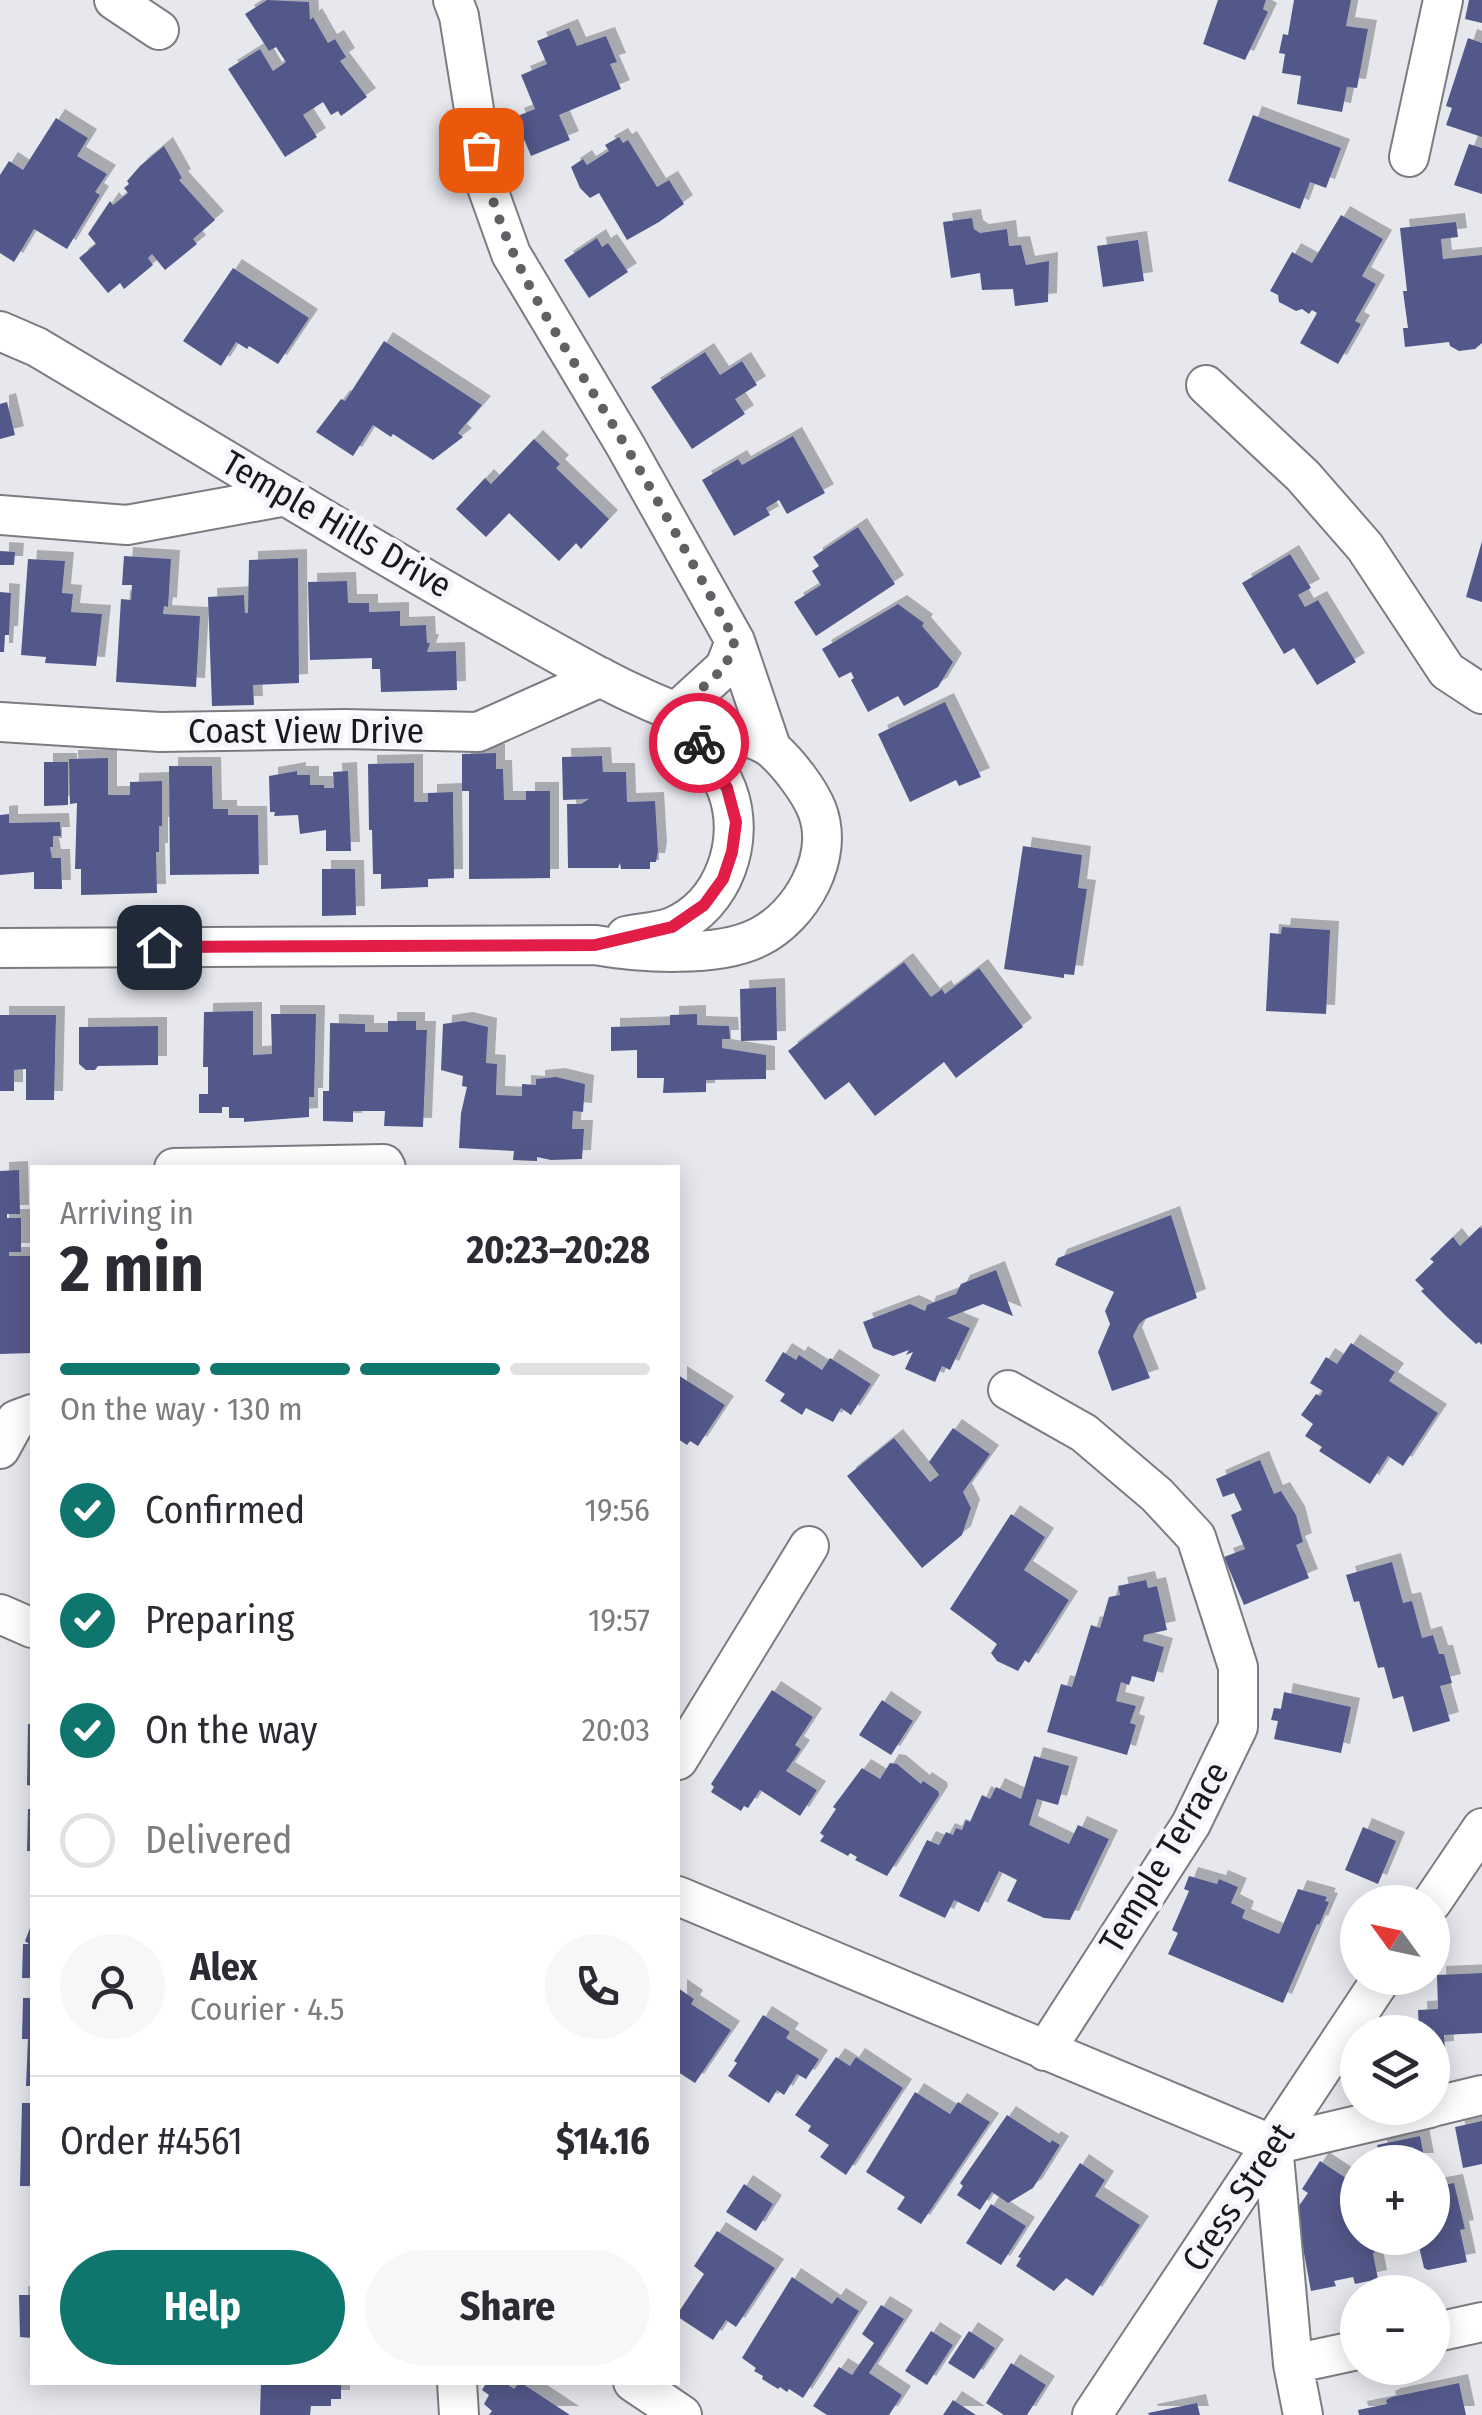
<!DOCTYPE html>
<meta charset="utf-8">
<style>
body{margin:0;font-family:"Fira Sans Condensed",sans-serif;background:#f7f7f7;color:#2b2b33;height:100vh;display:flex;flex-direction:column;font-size:38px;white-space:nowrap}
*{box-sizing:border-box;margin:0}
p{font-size:32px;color:#7c7c81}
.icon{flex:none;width:55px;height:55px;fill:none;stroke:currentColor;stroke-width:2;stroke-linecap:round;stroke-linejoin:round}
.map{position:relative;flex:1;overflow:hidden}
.drawer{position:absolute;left:30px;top:1165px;width:650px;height:1220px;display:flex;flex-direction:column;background:#fff;border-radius:0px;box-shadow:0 5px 25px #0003}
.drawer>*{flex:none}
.needle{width:65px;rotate:303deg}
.tools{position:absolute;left:1340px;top:1885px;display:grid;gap:20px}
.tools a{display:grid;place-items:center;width:110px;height:110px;border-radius:50%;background:#fff;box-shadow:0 5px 25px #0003;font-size:50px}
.pin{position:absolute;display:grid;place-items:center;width:85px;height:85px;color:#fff;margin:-42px;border-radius:20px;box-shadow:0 5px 15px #0006}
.courier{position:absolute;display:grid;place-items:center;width:100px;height:100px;margin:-50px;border:8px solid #e11d48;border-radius:50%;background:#fff;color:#222;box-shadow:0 2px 12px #0007}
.headline em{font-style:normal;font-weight:700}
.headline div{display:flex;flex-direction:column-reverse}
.headline{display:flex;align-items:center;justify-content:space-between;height:170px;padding:0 30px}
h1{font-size:65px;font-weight:700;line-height:75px}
.bar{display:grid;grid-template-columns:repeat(4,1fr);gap:15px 10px;align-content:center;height:120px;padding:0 30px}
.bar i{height:12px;border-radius:8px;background:#e1e1e2}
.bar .active{background:#0f766e}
.bar p{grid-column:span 4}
.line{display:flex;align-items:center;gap:25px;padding:0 30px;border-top:2px solid #e1e1e2}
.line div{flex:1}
.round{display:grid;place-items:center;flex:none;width:105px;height:105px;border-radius:52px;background:#f7f7f7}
ol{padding:0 30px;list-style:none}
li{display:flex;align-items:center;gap:30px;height:110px}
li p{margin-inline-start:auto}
li .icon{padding:10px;border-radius:50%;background:#0f766e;color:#fff;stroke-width:4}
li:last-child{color:#7c7c81}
li i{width:55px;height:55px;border:5px solid #e1e1e2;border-radius:50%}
.cta{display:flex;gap:20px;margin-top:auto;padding:20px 30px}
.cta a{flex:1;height:115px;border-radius:60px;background:#0f766e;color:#fff;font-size:40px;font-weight:700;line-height:115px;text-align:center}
.cta a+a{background:#f7f7f7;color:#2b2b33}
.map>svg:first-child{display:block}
.building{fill:#52598a;filter:url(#shadow)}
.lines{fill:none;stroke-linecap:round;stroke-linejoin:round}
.minor-casing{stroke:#7b7c81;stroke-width:42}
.minor{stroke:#fff;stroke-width:38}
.done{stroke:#616165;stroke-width:10;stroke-dasharray:0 18}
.route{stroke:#e11d48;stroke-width:12}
.labels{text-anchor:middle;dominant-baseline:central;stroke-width:10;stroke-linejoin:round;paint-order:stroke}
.street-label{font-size:35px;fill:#19191b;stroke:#f4f6fc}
</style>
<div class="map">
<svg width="1482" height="2415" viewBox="0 0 1482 2415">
<defs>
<filter id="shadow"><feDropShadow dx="9" dy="-9" stdDeviation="0" flood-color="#0004"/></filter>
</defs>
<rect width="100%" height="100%" fill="#e7e8ee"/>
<path class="building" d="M267,0L309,2L310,20L313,17L328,43L335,39L346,57L340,61L367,97L341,116L338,111L331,115L323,102L303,115L317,137L285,157L228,69L260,49L273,71L286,62L276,47L269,51L245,14Z
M1218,0H1266L1263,9L1268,12L1245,60L1203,44Z
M1294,0H1351L1346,26L1368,29L1357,88L1347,87L1342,112L1297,104L1301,76L1282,73L1285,54L1279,53L1283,34L1288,35Z
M1469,0H1482V23L1465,19Z
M569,28L577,46L606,36L617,62L610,64L621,89L559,115L570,140L531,156L515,117L535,109L521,75L547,64L537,41Z
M1468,38L1482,43V137L1446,125L1452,108L1446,106Z
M1253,115L1341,148L1326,188L1310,182L1300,209L1228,181Z
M56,118L88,138L77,156L107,174L95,192L100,195L67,249L34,229L14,262L0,253V175L9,161L23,170Z
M619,137L623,143L628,140L657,187L669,180L684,204L659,222L627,240L599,193L590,198L580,188L571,167L583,159L587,165L609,151L605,145Z
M1469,144L1482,148V194L1454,185Z
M164,146L182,178L179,180L215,220L193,239L197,244L165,270L152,254L148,258L153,265L124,289L120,283L108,293L79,258L96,244L88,234L110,201L113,205L128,193L124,188L129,184L127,181L140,166Z
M1341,215L1383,239L1362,276L1376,284L1355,321L1361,324L1338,364L1300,343L1317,313L1312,310L1309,314L1302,309L1296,311L1279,302L1278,295L1270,291L1292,252L1312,263Z
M972,218L974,229L980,233L1007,229L1009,246L1021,245L1026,265L1049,261L1048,302L1015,306L1013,289L982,290L980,273L951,278L943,222Z
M1456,222L1458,237L1441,239L1443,259L1482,255V343L1475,349L1459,351L1450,346L1449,342L1405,347L1403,328H1408L1403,291H1407L1400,228Z
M597,238L602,247L608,243L628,272L589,298L564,260Z
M1138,240L1144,281L1103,287L1097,246Z
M233,268L309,318L278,364L249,346L247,349L236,342L221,366L183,341Z
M384,341L482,405L458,433L463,437L433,460L393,434L391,437L373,425L353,456L316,432L341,399L345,401Z
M705,352L720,375L742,361L757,385L735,399L745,414L692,449L651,387Z
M7,402L15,435L0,439V404Z
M793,436L825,493L787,514L779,500L766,508L770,515L734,536L702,480L738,459L742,465Z
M534,439L560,464L556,468L609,519L581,549L576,543L559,561L509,513L486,537L456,509L485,478L491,484Z
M858,527L895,584L816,636L794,602L821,585L812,571L819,566L813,557Z
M1482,541V602L1466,597Z
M0,551L15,552L14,565H0Z
M1290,554L1311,588L1298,595L1305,607L1318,600L1356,662L1317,685L1294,648L1284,654L1242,583Z
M124,556L171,559L168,607L164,606L163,614L200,616L196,687L116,682L121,599L131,600L132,585H122Z
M298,558L299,683L253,685L254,705L212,706L208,597L244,595L245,613H248L249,560Z
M28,559L65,561L62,593L73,594L71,612L102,614L96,666L45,663L46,657L21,655Z
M347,581L348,603H369V612L400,611V626L426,625L427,643H430L427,652L456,651L457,690L381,692L380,669H372V658L310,660L308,582Z
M0,592L11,593L9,635H5L4,652H0Z
M898,604L924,623L922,626L953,662L938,687L904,706L898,696L868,712L851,680L854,678L851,672L839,678L822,649Z
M945,702L981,777L959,786L956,780L910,802L878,734Z
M496,753V769H503L504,800H526V791H550V878L469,879V791H462V754Z
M602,756L603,772H626L627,802L655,801L658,851L656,862H650V869H621L620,863L618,868H568L567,804H581L589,799L563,800L562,757Z
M108,758V795H130V782L162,781V826H159V852H156L157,893L81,895V869H75L77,803L70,804L69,759Z
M44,762H68V805L44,806Z
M414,763V802H428V793L453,792L454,878L428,879V887L381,889V874H373L372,830H369L368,764Z
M169,766H212L213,809H228V815H258L259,874L170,875Z
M297,771V775H310V785H324V788H334L333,772L348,771L351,851H326V830L300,834L298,815L274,816L275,812H270L269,776Z
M9,814V823L60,822L61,836H53V847H50L52,858H61L62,889H34V872L0,875V815Z
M1023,846L1082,855L1078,888L1087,889L1074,975L1064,974V978L1004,969Z
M322,869H355L356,915L322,916Z
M1282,927L1330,930L1326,1014L1266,1011L1270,933L1281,934Z
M904,962L931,997L942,989L945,994L979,968L1023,1027L956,1078L944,1062L875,1116L849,1082L825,1100L788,1051Z
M776,987L777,1040L741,1041L740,989Z
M253,1011V1055L272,1054L271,1014H316L314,1097H309V1117L244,1122V1118H229V1107H222V1113H199V1094H208V1067H203L204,1012Z
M697,1014V1025L729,1026L730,1039H722V1048L766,1055V1079L706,1080V1092L663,1093L664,1078H637V1050L611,1051V1027L670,1025V1015Z
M0,1015H56L54,1100H26V1069L14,1070V1091H0Z
M388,1021H416V1030H427L423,1127L384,1126L385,1111H353V1122L323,1121V1091H329L330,1023L365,1024V1032H388Z
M464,1021L488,1027L486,1063L497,1064L496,1095L522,1096V1084L536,1085V1079L556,1077L585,1084L583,1112L573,1111L572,1129H584L582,1159L551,1160L537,1157V1161L513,1160L514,1151L459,1148L461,1113L467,1087L462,1086L463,1076L441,1070L443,1024Z
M158,1026V1065L98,1066L95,1070H86L79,1064V1027Z
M19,1170L20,1214H7V1218H21V1252H9V1256H32V1353L0,1354V1171Z
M1171,1215L1197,1298L1145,1319L1139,1324L1133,1336L1150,1378L1112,1391L1098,1352L1110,1324L1105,1311L1114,1292L1055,1265L1058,1258Z
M1480,1227L1482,1229V1345L1479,1342L1476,1344L1448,1318L1421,1291L1424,1289L1415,1280L1434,1262L1430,1259L1453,1237L1460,1246Z
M996,1270L1013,1316L983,1304L947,1318L970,1328L950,1370L942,1366L935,1382L905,1369L913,1352L906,1355L909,1350L893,1356L873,1348L863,1322L910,1304L925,1311L927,1305L956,1294L961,1284Z
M1351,1343L1395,1372L1389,1381L1438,1413L1403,1466L1388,1456L1370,1484L1319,1451L1322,1447L1305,1436L1313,1424L1301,1415L1316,1394L1320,1396L1323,1391L1310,1383L1326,1357L1337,1364Z
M783,1352L796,1360L799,1355L822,1370L830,1358L871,1384L851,1415L841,1408L833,1422L806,1408L802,1415L780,1401L785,1394L765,1381Z
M678,1375L725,1405L698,1446L690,1441L687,1445L678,1439Z
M953,1428L990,1454L963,1492L971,1508L962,1535L922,1568L847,1476L894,1438L930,1482L939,1475L929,1462Z
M1260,1460L1274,1494L1281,1491L1296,1515L1303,1542L1296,1545L1309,1578L1244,1605L1224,1557L1245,1549L1231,1515L1242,1510L1234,1493L1223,1497L1216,1479Z
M1011,1514L1045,1537L1024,1570L1069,1600L1029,1663L1025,1660L1018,1671L997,1661L991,1653L997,1644L950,1609Z
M1392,1562L1403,1603L1412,1601L1422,1638L1433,1635L1439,1654H1444L1452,1683L1440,1686L1450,1721L1413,1732L1403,1696L1393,1699L1384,1667L1378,1668L1359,1601L1354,1602L1346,1575Z
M1146,1580L1148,1588L1157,1586L1167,1630L1144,1635L1143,1641L1164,1647L1154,1682L1132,1676L1129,1685L1121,1682L1116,1701L1136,1706L1130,1723L1136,1725L1127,1755L1047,1732L1061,1684L1072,1687L1091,1625L1100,1628L1109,1597L1120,1595L1118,1586Z
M772,1690L813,1717L795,1745L801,1749L786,1771L817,1790L800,1816L760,1790L748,1808L744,1806L741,1811L711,1792L714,1787L711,1784Z
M1284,1692L1351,1707L1341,1753L1274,1739L1278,1721L1271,1720L1274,1708L1281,1709Z
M882,1700L913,1721L891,1755L859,1735Z
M28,1724H32V1786L27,1785Z
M1034,1756L1069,1766L1058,1805L1037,1799L1029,1825L1069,1844L1078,1825L1109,1839L1070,1920L1044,1918L1007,1901L1017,1880L999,1871L979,1912L954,1900L945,1918L899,1896L927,1840L939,1845L946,1832L953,1835L956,1828L962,1830L966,1820L970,1822L982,1795L990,1799L996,1787L1021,1799Z
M890,1763L897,1764L921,1784L923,1781L938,1791L939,1795L887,1876L855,1860L857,1857L850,1853L848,1856L820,1841L824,1836L820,1833L836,1809L833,1807L862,1768L880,1779Z
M28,1809H32V1851H27Z
M1363,1827L1396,1841L1378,1884L1345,1870Z
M1189,1876L1217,1884L1219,1879L1238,1887L1231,1903L1245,1910L1242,1918L1279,1934L1298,1889L1327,1897L1325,1901L1329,1902L1319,1925L1317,1924L1283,2003L1168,1954L1178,1933L1172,1930L1189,1891L1184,1889Z
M30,1928L32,1978H22L23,1944H29L25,1941Z
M1482,1973V2033L1444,2035L1445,2050L1432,2051V2032H1419L1418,2010L1438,2009L1437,1975Z
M678,1988L694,1999L691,2004L731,2030L695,2083L678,2072Z
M23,1998H32V2086H26L28,2039H22Z
M763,2015L790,2032L786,2038L819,2059L806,2079L797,2074L784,2095L777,2090L769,2103L728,2076L737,2063L734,2061Z
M836,2057L850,2066L856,2057L903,2088L846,2175L820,2157L829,2145L808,2131L811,2126L795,2115Z
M915,2092L950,2114L958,2102L990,2122L921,2224L897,2209L905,2197L866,2172Z
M22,2103H32V2186H20Z
M1007,2115L1050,2143L1052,2140L1060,2145L1033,2188L1008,2203L992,2192L980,2210L957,2195L963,2186L960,2183Z
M1482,2121V2164L1463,2168L1455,2127Z
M1420,2136L1425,2162H1381L1377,2145Z
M1320,2161L1355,2184L1343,2203L1358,2200V2238H1374L1376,2249L1373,2254L1378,2279L1355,2284L1353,2277L1334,2281L1336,2286L1311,2291L1296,2210L1308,2193L1302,2189Z
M1080,2163L1105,2180L1095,2196L1140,2225L1093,2296L1066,2278L1054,2291L1016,2266L1021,2258L1018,2257Z
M1454,2183L1465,2229L1460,2230L1467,2262L1428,2270L1424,2268L1417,2238H1432V2187Z
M744,2184L773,2204L756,2231L726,2212Z
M991,2204L1026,2226L1001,2265L966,2243Z
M717,2231L775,2268L736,2327L726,2320L713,2340L678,2317V2313L704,2274L694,2266Z
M792,2277L832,2304L837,2297L859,2311L803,2398L789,2389L787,2392L780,2387L778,2389L762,2379L763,2376L754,2371L756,2368L742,2358Z
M19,2295H32V2338L20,2337Z
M881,2305L904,2319L869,2373L902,2395L889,2415H827L813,2406L839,2367L852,2375L874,2343L862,2334Z
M931,2331L953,2345L927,2385L905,2371Z
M969,2331L995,2348L974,2379L948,2363Z
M1011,2363L1046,2385L1027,2415H1004L986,2403Z
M261,2382L341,2383V2399H331V2406H311L310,2415H260Z
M487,2382H504L514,2389L520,2382L570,2415H489L492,2411L484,2404L489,2395L482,2390Z
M1459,2383L1466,2415H1359L1358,2410L1387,2404L1386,2400L1392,2397Z
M953,2400L976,2415H943Z
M1197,2403L1200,2415H1149L1148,2413Z"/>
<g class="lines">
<g class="minor-casing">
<path id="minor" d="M114,0L159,30
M453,0L459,16L486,184L511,254L625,445L735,641L771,747
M1409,157L1443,0
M0,331L37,347C224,458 408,573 598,676C634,695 671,711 709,725C727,731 757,737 772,749C788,763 809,790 817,810C835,857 801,916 759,937C718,958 640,953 595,945L0,948
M1206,385L1303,476L1365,547L1447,671L1482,694
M0,515L127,525L286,496
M676,712L725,667L735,641
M0,722L160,732L344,729L478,732L601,677
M626,936C641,933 659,932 672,927C724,905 746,840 727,790C716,762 693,736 676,712
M174,1168L384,1164L386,1168
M1008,1390L1084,1433L1157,1495L1196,1537L1238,1667V1727L1191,1824L1045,2051
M0,1449L16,1420L32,1414
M0,1614L32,1628
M678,1760L809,1546
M678,1896L1273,2145L1430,2108
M1432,1902L1482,1828
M1432,2107L1482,2095
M1273,2145L1293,2364L1303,2415
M1432,2333L1482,2322
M1293,2364L1358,2350
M457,2382L459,2415
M633,2382L682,2415
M1092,2415L1382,1978"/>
</g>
<use href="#minor" class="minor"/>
</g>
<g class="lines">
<path class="done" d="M481,150C498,256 565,345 619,435C660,503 697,572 735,640L725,667L676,712L699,743"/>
<path class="route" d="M159,947L595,945L672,927L704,905L723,879L732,852L736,822L727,788L699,743"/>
</g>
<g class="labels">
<g class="street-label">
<text transform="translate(337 524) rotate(30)">Temple Hills Drive</text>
<text x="306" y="731">Coast View Drive</text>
<text transform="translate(1164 1857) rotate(-59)">Temple Terrace</text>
<text transform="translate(1238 2197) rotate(-56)">Cress Street</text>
</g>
</g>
</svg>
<div class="tools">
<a><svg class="needle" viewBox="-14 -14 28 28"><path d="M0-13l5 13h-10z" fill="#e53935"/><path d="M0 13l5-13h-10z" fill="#7c7c81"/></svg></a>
<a><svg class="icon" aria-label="layers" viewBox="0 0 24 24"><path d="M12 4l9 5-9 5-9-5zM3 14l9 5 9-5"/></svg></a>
<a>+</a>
<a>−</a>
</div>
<div class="pin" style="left:481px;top:150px;background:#ea580c"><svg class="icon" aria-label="bag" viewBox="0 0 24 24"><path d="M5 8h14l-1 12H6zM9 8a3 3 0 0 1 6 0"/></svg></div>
<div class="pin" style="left:159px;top:947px;background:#1f2937"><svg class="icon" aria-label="home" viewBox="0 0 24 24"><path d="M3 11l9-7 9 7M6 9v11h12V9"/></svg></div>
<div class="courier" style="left:699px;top:743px"><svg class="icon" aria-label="bike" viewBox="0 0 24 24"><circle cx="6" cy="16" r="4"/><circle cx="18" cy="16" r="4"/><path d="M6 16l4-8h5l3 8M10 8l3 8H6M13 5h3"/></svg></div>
<section class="drawer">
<div class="headline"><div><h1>2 min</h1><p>Arriving in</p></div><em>20:23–20:28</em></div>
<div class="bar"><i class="active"></i><i class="active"></i><i class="active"></i><i></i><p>On the way · 130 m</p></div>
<ol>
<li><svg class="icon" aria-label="check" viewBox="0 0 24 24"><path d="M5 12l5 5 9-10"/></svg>Confirmed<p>19:56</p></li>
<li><svg class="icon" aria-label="check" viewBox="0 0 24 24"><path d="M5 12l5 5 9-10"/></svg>Preparing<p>19:57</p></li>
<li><svg class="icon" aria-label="check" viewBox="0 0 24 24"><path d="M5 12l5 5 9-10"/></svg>On the way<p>20:03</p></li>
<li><i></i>Delivered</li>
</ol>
<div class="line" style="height:180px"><a class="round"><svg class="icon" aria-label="person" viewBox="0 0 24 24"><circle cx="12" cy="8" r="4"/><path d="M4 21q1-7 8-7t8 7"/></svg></a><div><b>Alex</b><p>Courier · 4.5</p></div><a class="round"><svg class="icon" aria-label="phone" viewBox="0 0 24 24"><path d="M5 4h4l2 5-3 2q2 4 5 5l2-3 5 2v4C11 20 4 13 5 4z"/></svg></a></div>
<div class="line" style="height:130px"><div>Order #4561</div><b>$14.16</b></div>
<div class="cta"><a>Help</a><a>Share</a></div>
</section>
</div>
